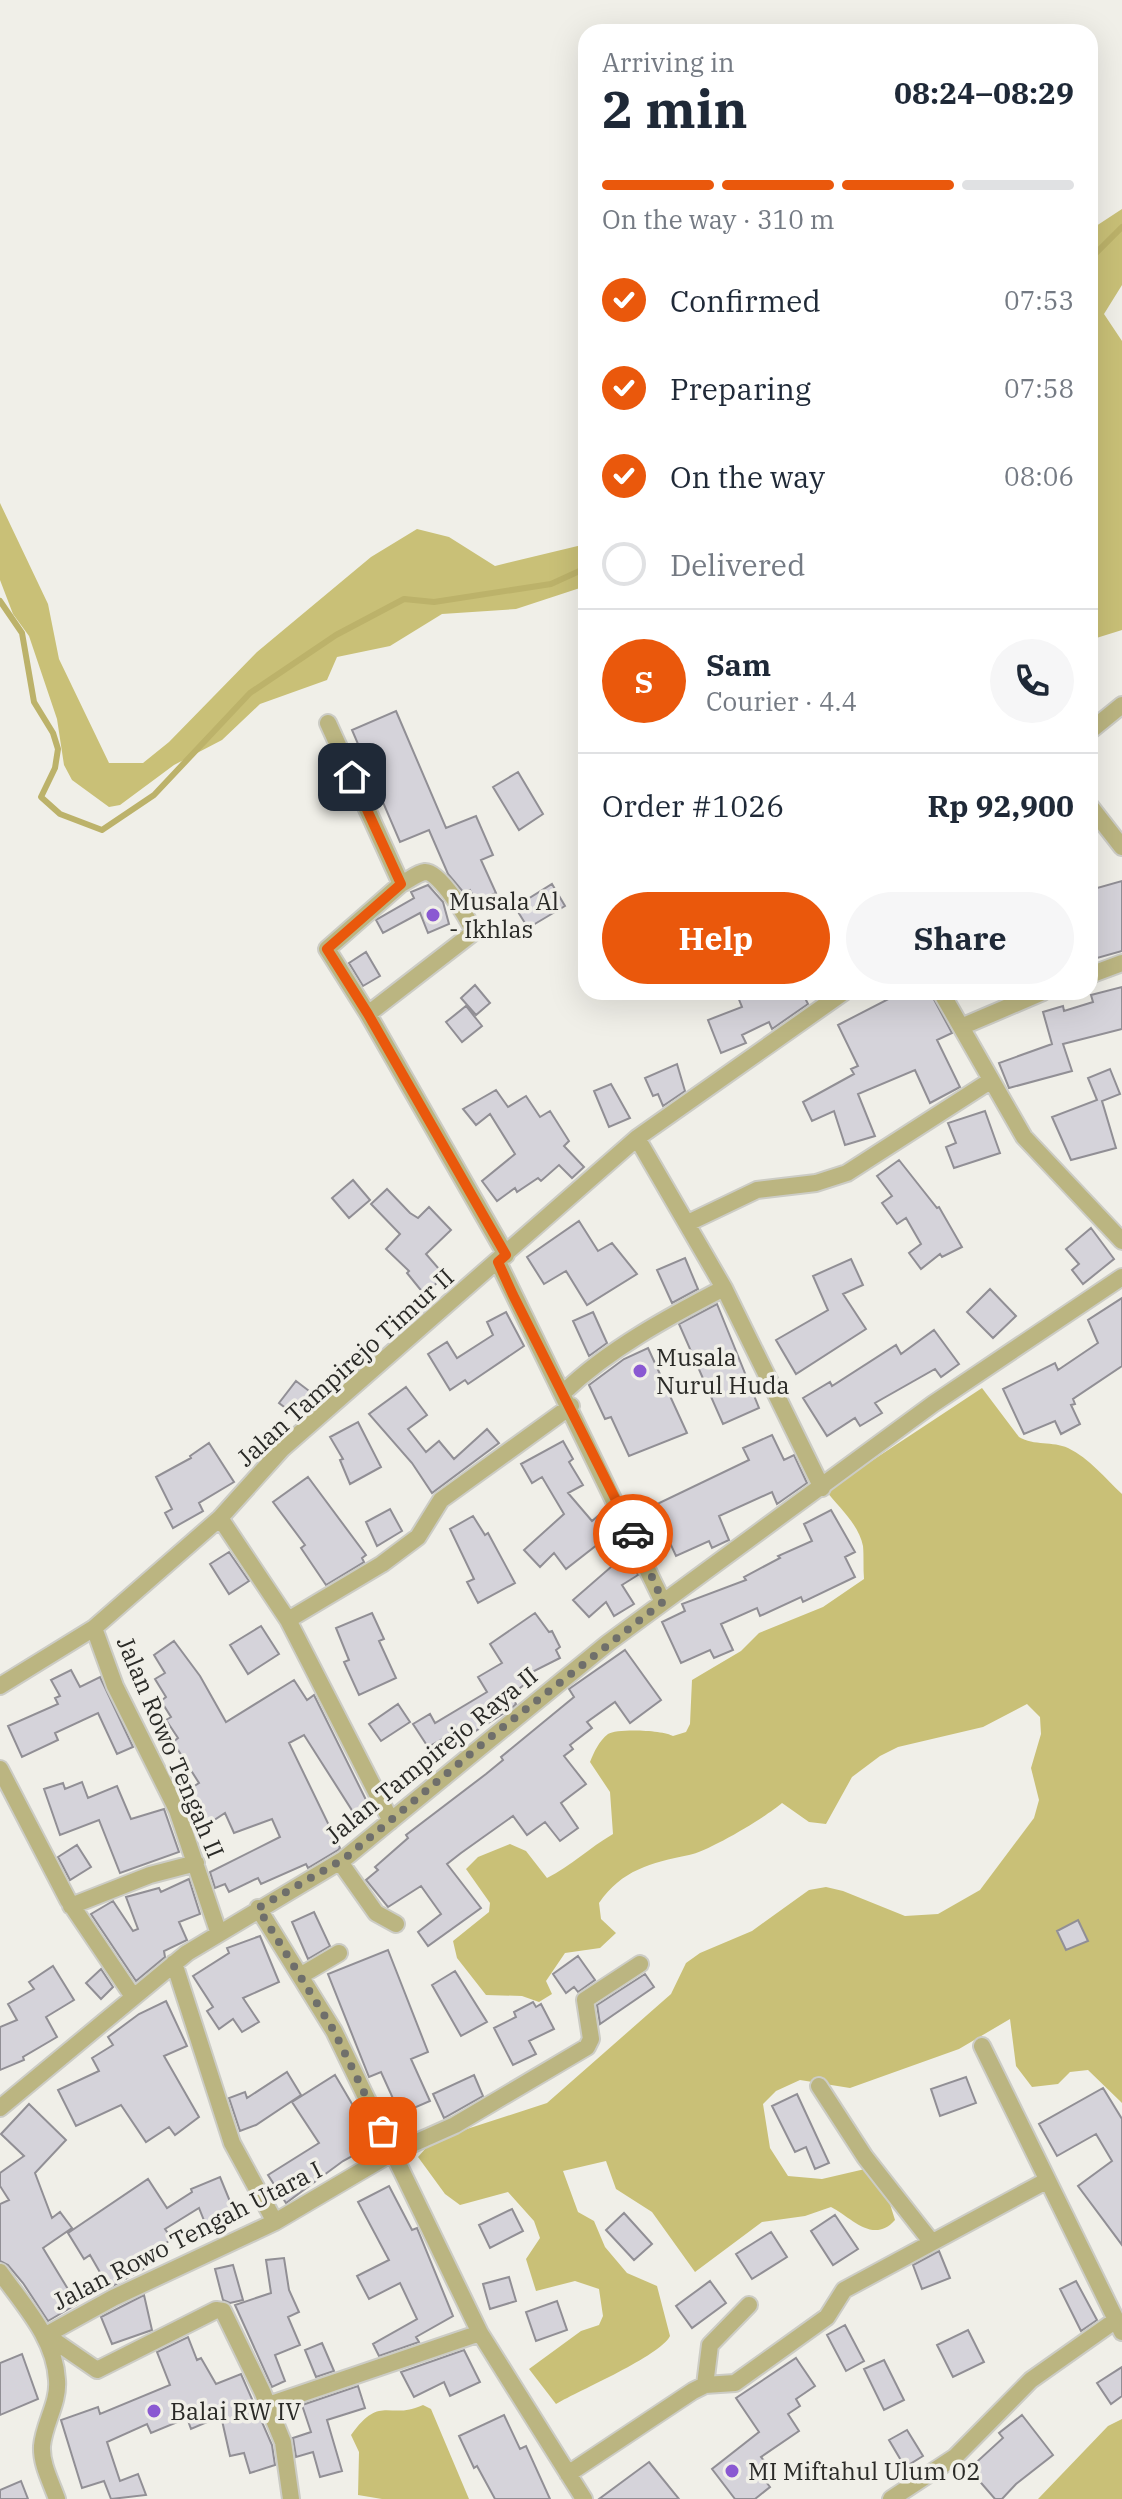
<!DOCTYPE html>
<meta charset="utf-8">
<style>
body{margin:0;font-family:"IBM Plex Serif",serif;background:#f6f6f7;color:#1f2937;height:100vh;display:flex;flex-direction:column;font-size:30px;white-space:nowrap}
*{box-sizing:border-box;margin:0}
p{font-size:26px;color:#747a83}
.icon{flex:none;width:44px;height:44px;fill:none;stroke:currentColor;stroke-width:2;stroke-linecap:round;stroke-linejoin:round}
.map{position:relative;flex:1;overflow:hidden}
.sheet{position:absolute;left:578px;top:24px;width:520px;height:976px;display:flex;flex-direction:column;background:#fff;border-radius:24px;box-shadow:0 8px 32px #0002}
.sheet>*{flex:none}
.pin{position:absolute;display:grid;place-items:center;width:68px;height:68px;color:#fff;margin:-34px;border-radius:16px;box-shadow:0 4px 12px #0006}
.courier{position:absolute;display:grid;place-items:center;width:80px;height:80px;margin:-40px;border:6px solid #ea580c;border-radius:50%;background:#fff;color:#222;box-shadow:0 2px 10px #0007}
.headline em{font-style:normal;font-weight:700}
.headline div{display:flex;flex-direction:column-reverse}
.headline{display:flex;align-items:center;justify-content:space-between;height:136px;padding:0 24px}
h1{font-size:52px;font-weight:700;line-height:60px}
.bar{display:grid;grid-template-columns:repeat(4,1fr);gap:12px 8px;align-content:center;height:96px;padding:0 24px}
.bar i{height:10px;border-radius:6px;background:#e0e1e3}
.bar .active{background:#ea580c}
.bar p{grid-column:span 4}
.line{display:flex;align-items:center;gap:20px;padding:0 24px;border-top:2px solid #e0e1e3}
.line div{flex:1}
.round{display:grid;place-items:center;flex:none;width:84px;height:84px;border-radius:42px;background:#f6f6f7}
ol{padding:0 24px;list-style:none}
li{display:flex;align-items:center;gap:24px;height:88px}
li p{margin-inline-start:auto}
li .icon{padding:8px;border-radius:50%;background:#ea580c;color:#fff;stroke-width:4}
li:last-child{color:#747a83}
li i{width:44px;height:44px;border:4px solid #e0e1e3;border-radius:50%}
.action{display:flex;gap:16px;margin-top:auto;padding:16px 24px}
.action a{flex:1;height:92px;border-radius:48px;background:#ea580c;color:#fff;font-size:32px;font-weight:700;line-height:92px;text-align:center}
.action a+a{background:#f6f6f7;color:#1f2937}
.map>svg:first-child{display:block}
.forest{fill:#c9c077}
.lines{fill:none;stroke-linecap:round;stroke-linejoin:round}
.stream{stroke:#bcb26a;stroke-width:6}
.building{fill:#d5d3da;stroke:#918f95;stroke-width:2}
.street-casing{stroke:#ccccc5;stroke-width:20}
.street{stroke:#bbb581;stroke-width:16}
.done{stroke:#6f6f6b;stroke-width:8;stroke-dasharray:0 14.4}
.route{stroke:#ea580c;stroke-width:10}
.poi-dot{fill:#8a59d2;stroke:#f0efe8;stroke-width:3}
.labels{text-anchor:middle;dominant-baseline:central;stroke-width:7;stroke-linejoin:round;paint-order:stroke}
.poi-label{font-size:24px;fill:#2a2a27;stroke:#f0efe8;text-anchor:start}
.street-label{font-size:24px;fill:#2a2a27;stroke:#f0efe8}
</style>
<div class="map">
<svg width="1122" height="2499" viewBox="0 0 1122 2499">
<rect width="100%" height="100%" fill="#f0efe8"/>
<path class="forest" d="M1122,209V285L1104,314L1122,341V630L1090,640V230Z
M0,503L48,604L59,659L109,763H143L169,742L257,652L371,557L417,529L449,537L495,566L586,544V586L516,609L442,614L390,646L337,657L327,680L260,704L222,740L174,765L120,805L109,807L72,780L64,765L57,719L29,636L13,614L0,580Z
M982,1388L1019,1437C1034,1446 1053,1441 1068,1448C1089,1458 1106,1479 1122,1494V2103L1088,2070L1070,2072L1058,2084L1032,2087L1016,2066L1010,2019L959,2049L850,2088L800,2080L776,2091L763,2104L770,2148L788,2176L822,2179L865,2169L890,2204L895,2220C873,2245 851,2217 831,2207L805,2216L762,2222L695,2272L652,2212L616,2189L606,2161L563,2171L578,2212L594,2221L605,2247L627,2273L657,2286L670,2336C660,2356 580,2390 556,2404L529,2369L581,2331L599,2325L603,2316L599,2289L575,2281L536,2291L526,2259L540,2238L534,2221L508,2192L460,2205L445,2194L418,2157L433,2140L547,2103L671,1994L686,1963L700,1953L752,1931L809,1890L826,1887L843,1891L905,1916L938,1914L980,1890L1034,1818L1039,1800L1031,1768L1041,1734L1040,1717L1027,1704L983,1727L898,1747L880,1756L852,1777L826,1824L809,1822L782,1803C766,1817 709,1851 689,1855C650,1863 622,1870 599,1903L601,1919L616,1933L600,1948L565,1953L546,1981L552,1994L539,2002L522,1996L486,1995L457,1958L453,1941L489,1912L490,1903L466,1869L478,1857L510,1844L526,1851L547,1878C571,1866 589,1848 613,1834L610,1792L590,1762C594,1752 599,1741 608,1734C617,1728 664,1730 673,1736L686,1732L690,1724L692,1680L741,1651L759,1633L823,1607L864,1579C863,1568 864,1556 863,1546C859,1525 839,1507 826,1491Z
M423,2405L431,2409L469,2499H382L358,2495L359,2452L351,2435C381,2393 389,2421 423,2405Z
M1122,2419V2499H1038L1108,2426Z"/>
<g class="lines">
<path class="stream" d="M1090,259L1122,227
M0,601L22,633L34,702L53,733L58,749L55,768L41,797L60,814L102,830L154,795L250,693L336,635L404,599L434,602L551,584L586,568"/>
</g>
<path class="building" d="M396,711L446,828L476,816L493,855L481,860L496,893L476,902L470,890L464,893L448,874L429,830L400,842L352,730Z
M518,772L543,814L519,830L493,787Z
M1122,881V951L1090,960V890Z
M552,884L565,906L528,928L515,907Z
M428,885L443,902L449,924L428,933L420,913L383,933L376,920L414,898L411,892Z
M366,952L380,976L363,986L349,963Z
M475,985L490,1003L476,1015L461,998Z
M1122,987V1029L1063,1044L1072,1071L1009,1088L999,1063L1052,1044L1043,1012L1063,1006L1064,1011L1093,1002L1091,995Z
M749,992H802L808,1004L772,1029L769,1022L742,1035L746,1043L721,1053L708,1020L742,1007L738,997Z
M902,992H930L952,1033L937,1040L960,1087L930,1103L915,1070L858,1094L875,1136L845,1145L834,1111L812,1121L803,1102L854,1074L851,1069L858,1066L838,1025Z
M466,1006L482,1026L462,1042L446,1022Z
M677,1064L685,1091L663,1106L658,1094L653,1096L645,1078Z
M1110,1069L1120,1094L1102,1101L1116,1148L1071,1160L1052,1117L1097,1100L1088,1078Z
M611,1084L630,1118L609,1127L594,1091Z
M496,1090L508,1107L526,1096L540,1117L550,1111L569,1141L564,1146L584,1167L572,1178L559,1165L541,1181L538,1178L517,1192L515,1188L497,1201L482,1181L515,1154L490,1114L476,1125L463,1109Z
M985,1111L1000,1153L954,1168L946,1147L956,1143L948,1123Z
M899,1160L937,1208L939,1207L962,1247L942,1257L940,1254L921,1269L909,1253L921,1244L906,1218L897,1224L882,1203L892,1196L877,1176Z
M353,1180L370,1200L349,1218L332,1198Z
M387,1189L410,1213L418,1218L429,1207L451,1230L426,1254L445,1276L424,1294L407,1273L409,1271L386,1249L400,1234L371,1204Z
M579,1221L598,1251L612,1243L637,1274L587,1305L566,1271L544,1284L527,1257Z
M1091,1228L1114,1259L1083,1284L1072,1270L1079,1264L1066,1249Z
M685,1258L698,1289L672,1303L657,1270Z
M851,1259L863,1285L843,1294L866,1329L796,1374L776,1340L828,1310L813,1276Z
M990,1289L1016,1316L993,1338L967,1312Z
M1122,1298V1366L1073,1399L1075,1404L1071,1405L1080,1424L1061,1434L1055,1421L1024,1434L1003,1389L1055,1363L1058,1370L1098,1343L1088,1320Z
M717,1304L759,1408L723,1424L679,1324Z
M506,1312L524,1346L468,1384L465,1380L450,1390L428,1354L447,1342L457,1358L493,1335L487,1322Z
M593,1312L607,1343L589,1356L573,1321Z
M934,1330L959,1364L941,1377L935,1369L875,1403L882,1413L860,1426L855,1418L827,1436L803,1398L830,1382L832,1386L896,1345L901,1354Z
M648,1348L687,1433L629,1456L611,1417L605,1419L589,1385L624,1359Z
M296,1381L321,1400L300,1419L279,1403Z
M406,1387L427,1415L408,1429L426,1452L439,1441L454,1459L487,1429L499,1443L432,1493L412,1463L369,1414Z
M358,1422L381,1467L350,1484L340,1460L343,1459L330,1437Z
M772,1435L784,1460L794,1455L807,1483L777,1504L772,1492L719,1516L729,1540L712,1548L709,1541L676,1556L653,1506L749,1460L743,1448Z
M563,1441L573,1459L569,1462L583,1485L568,1493L592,1521L605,1510L616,1530L566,1569L554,1553L540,1567L524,1550L564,1514L542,1477L532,1483L521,1464Z
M209,1443L234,1482L199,1503L203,1511L173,1528L165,1513L172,1509L156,1477L191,1458L190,1456Z
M308,1477L366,1555L362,1558L364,1562L326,1585L301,1548L305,1545L273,1502Z
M390,1509L402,1531L377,1546L366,1522Z
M831,1510L855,1552L845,1557L855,1577L803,1602L801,1597L760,1616L757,1608L721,1624L733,1650L714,1658L710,1650L681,1663L662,1622L685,1611L682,1604L746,1580L744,1577L780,1558L778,1556L812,1541L804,1524Z
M473,1516L485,1535L488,1533L515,1583L478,1603L467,1582L474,1579L450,1529Z
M229,1552L249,1581L229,1594L210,1564Z
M627,1553L638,1575L622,1585L634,1604L614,1616L606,1602L589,1617L573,1600Z
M372,1613L384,1639L379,1641L396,1678L359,1695L344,1662L349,1660L336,1628Z
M535,1613L549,1632L552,1631L560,1647L556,1650L560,1658L526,1675L530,1680L511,1695L516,1704L512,1708L452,1746L446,1737L428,1747L413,1724L430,1714L435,1723L487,1692L478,1677L502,1663L490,1644Z
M261,1626L279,1654L248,1674L230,1645Z
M174,1641L200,1676L226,1722L294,1680L307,1700L314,1695L369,1806L355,1815L304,1735L289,1743L340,1848L338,1850L308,1868L306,1864L261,1884L258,1878L229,1892L225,1884L215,1888L210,1872L280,1837L272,1819L234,1833L225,1813L196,1832L182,1794L199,1783L173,1742L178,1738L166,1720L171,1717L161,1701L166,1697L155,1679L165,1673L154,1655Z
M625,1650L661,1700L630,1723L615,1702L587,1722L592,1728L570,1745L573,1749L564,1756L586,1784L561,1803L578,1828L560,1841L545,1822L527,1835L513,1816L461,1853L447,1864L481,1908L428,1946L418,1932L441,1914L421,1886L388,1907L366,1880L378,1870L375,1867L408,1838L406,1835L486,1774L503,1760L501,1757L574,1697L569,1689Z
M71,1670L80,1687L100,1677L133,1747L117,1754L98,1713L55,1733L58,1740L22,1757L8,1726L58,1704L55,1698L60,1696L51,1680Z
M398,1704L410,1722L381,1741L369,1724Z
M82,1782L88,1798L117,1786L131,1819L164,1809L179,1852L120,1873L99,1820L60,1835L44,1789L63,1783L65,1789Z
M77,1845L91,1867L70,1880L58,1857Z
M189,1879L200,1914L179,1922L187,1940L164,1951L165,1957L136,1981L91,1914L113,1901L133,1931L138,1929L126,1897L159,1888L161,1892Z
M314,1912L330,1946L308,1959L292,1922Z
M1078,1920L1088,1941L1066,1950L1057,1931Z
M260,1936L279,1982L243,1998L259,2022L242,2032L233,2019L219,2029L207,2011L213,2007L193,1976L229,1953L227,1948Z
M388,1950L428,2052L411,2059L430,2101L400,2114L381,2072L369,2077L328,1974Z
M578,1956L595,1980L578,1992L574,1987L566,1993L553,1974Z
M53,1966L74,2000L46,2017L57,2037L23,2057L24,2060L0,2070V2027L17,2020L8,2004L34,1989L29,1982Z
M101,1969L113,1987L101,1999L86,1983Z
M455,1971L487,2022L461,2036L432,1985Z
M645,1974L654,1987L600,2024L597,2005Z
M166,2001L187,2046L164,2056L199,2117L175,2135L169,2127L146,2142L121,2105L76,2126L58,2090L99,2071L92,2058L113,2045L108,2037L139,2014Z
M533,2002L536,2007L541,2004L554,2029L529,2041L536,2054L513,2065L494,2028L516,2017L514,2012Z
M287,2072L301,2095L256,2125L240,2131L229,2098L245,2092L247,2098Z
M335,2075L378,2148L367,2155L363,2150L343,2161L286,2203L268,2175L319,2143L292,2102Z
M474,2075L483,2096L444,2118L433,2094Z
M966,2077L976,2103L940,2116L931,2089Z
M1103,2088L1122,2119V2245L1078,2186L1112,2161L1096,2134L1057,2156L1039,2124Z
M797,2094L829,2163L815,2169L806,2147L795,2152L772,2106Z
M29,2104L66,2140L35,2173L52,2218L60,2212L72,2228L43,2248L77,2304L48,2321L23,2283L8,2265L0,2261V2204L9,2200L0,2186V2173L24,2156L1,2134Z
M220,2177L238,2221L209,2233L199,2208L165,2229L172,2239L149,2254L154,2263L109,2288L90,2255L84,2259L68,2233L148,2179L167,2208L192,2192L191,2189Z
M389,2186L412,2230L417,2228L453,2316L416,2337L419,2342L379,2356L373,2344L417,2319L400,2283L369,2299L357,2276L389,2260L358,2202Z
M512,2209L523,2231L490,2248L479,2225Z
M624,2213L652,2244L634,2260L606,2230Z
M835,2215L858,2249L833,2265L811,2231Z
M771,2232L787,2257L752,2279L736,2254Z
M939,2251L950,2278L922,2289L913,2265Z
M284,2258L289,2290L299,2312L288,2317L300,2345L275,2355L285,2381L272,2387L235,2305L271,2293L266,2260Z
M233,2265L243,2300L230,2303L223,2300L215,2269Z
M509,2277L516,2301L490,2309L483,2284Z
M710,2281L726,2303L692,2328L676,2306Z
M1076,2281L1097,2320L1081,2331L1060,2289Z
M144,2295L152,2330L112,2344L101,2317Z
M557,2301L567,2330L536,2341L526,2312Z
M845,2325L864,2361L846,2371L827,2335Z
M968,2330L984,2362L953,2377L937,2345Z
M188,2337L197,2360L201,2358L216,2384L241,2374L272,2445L275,2465L250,2473L244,2453L230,2456L221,2416L191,2429L187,2418L151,2433L147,2424L107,2442L120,2481L138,2474L146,2495L111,2499L104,2481L82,2488L61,2420L98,2407L100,2414L170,2385L157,2352Z
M322,2343L334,2371L316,2377L305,2350Z
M464,2350L480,2382L450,2396L444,2382L414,2397L401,2372Z
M22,2354L38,2399L0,2415V2363Z
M796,2358L815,2386L796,2399L800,2406L788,2414L799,2431L761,2457L766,2463L757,2470L770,2487L755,2499H735L712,2469L759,2432L736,2398Z
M884,2360L904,2400L884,2410L864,2369Z
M1122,2367V2396L1111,2404L1097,2383Z
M358,2386L365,2408L327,2420L342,2471L320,2477L313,2452L296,2457L293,2438L311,2432L302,2405Z
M504,2415L520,2449L526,2446L550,2499H495L477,2466L474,2468L459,2436Z
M1022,2415L1053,2455L1016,2484L1002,2499H995L969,2469L1003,2438L999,2433Z
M907,2430L923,2456L905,2467L889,2440Z
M649,2462L679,2499H599L626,2479Z
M21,2481L28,2499H0V2490Z"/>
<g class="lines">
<g class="street-casing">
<path id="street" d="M328,723L401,884L327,949L368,1014L506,1255
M1090,731L1122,705
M1090,806L1122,847
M1090,975L1122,963
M941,992L1024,1137L1122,1241
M368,1014L474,932C468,919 440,871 425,872C417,873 408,881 401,884
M961,1027L1043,992
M637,1138L724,1288L822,1488
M688,1223L757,1190L816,1183L847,1173L990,1081
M498,1262L663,1602
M564,1392C609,1349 668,1317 724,1288
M220,1518L288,1620L391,1821
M288,1620L382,1564L418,1537L441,1500L571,1406
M94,1628L115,1686L177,1810L218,1931
M0,1686L94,1628L220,1518L282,1449L637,1138L844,992
M0,1769L68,1900L132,1995
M340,1862L376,1913L396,1924
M71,1906L150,1875L196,1863
M258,1908L334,2031L480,2333L584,2499
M174,1963L232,2143L275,2222
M300,1976L339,1953
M982,2046L1122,2332
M819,2086L865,2157L930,2240
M0,2108L187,1953L344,1859L608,1643L933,1404L1122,1277
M0,2272C23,2305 55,2338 57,2380C59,2403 44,2423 42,2446C41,2464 51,2482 57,2499
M705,2385L710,2345L749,2305
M268,2405L480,2333
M568,2474L693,2391L705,2385L735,2383L827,2317L844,2290L1046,2181
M291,2499L283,2442L262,2391L223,2311L216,2310L97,2370L46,2335L113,2298L275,2222L392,2153L455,2125L587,2047L591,2039L585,2000L640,1964
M891,2499L955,2457L1031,2380L1116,2320"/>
</g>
<use href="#street" class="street"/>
</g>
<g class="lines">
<path class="done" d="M383,2131L334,2031L258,1908L344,1859L498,1731L663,1602L633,1534"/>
<path class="route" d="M352,777L401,884L327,949L368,1014L506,1255L498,1262L513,1295L633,1534"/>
</g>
<g class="poi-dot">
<circle cx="433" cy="915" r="8"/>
<circle cx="640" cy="1371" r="8"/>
<circle cx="154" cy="2411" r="8"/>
<circle cx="732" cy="2471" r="8"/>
</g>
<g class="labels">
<g class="poi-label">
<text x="449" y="901">Musala Al<tspan x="449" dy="28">- Ikhlas</tspan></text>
<text x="656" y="1357">Musala<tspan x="656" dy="28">Nurul Huda</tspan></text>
<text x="170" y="2411">Balai RW IV</text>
<text x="748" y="2471">MI Miftahul Ulum 02</text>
</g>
<g class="street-label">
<text transform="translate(345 1367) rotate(-42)">Jalan Tampirejo Timur II</text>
<text transform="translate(171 1747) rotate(67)">Jalan Rowo Tengah II</text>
<text transform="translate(431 1755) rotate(-39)">Jalan Tampirejo Raya II</text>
<text transform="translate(187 2235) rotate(-27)">Jalan Rowo Tengah Utara I</text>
</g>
</g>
</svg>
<div class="pin" style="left:383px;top:2131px;background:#ea580c"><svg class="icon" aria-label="bag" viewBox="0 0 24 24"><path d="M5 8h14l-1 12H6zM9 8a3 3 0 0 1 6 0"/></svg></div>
<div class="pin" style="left:352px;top:777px;background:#1f2937"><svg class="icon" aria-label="home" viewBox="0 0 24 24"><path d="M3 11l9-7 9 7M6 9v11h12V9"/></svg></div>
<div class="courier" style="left:633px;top:1534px"><svg class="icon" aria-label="car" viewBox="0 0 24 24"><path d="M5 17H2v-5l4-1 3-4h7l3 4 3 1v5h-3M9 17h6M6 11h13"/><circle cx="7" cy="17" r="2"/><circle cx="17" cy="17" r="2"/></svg></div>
<section class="sheet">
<div class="headline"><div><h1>2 min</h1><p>Arriving in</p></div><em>08:24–08:29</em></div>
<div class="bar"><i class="active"></i><i class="active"></i><i class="active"></i><i></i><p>On the way · 310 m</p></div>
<ol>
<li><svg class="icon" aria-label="check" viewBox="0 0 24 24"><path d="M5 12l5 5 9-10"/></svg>Confirmed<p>07:53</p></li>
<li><svg class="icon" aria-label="check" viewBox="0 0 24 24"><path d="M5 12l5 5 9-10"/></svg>Preparing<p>07:58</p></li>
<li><svg class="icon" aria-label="check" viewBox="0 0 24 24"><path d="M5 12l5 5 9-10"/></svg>On the way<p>08:06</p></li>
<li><i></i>Delivered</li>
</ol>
<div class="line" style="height:144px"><b class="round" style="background:#ea580c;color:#fff">S</b><div><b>Sam</b><p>Courier · 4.4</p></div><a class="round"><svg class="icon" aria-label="phone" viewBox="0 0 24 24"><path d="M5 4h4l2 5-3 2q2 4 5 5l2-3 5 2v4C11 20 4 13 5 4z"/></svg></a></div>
<div class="line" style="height:104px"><div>Order #1026</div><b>Rp 92,900</b></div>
<div class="action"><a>Help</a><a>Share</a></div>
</section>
</div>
